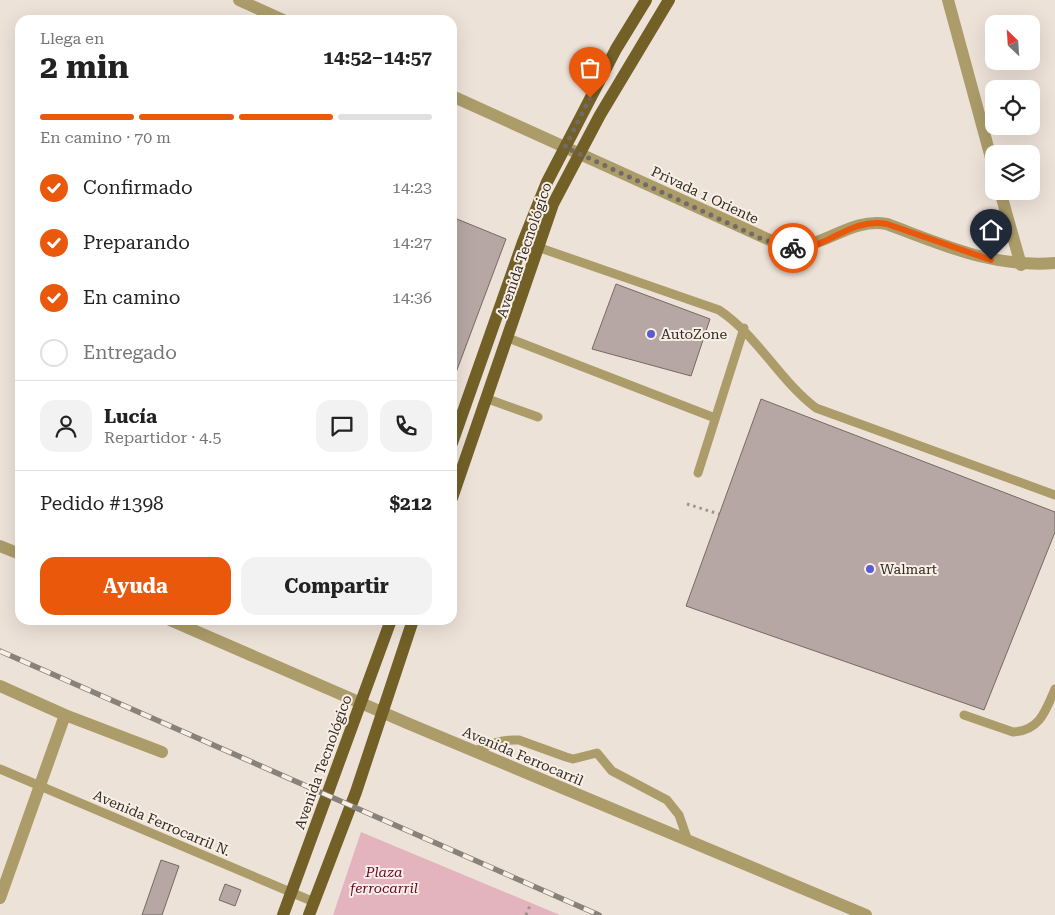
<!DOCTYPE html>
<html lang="es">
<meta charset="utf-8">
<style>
body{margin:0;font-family:"Roboto Serif",serif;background:#f2f2f2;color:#222;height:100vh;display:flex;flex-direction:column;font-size:19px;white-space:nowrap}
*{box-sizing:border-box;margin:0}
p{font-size:16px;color:#767676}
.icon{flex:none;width:28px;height:28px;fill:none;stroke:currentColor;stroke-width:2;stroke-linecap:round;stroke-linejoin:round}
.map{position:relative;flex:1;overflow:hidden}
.sheet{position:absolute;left:15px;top:15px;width:442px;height:610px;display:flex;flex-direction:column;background:#fff;border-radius:15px;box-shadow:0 5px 20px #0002}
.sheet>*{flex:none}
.needle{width:32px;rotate:335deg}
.tools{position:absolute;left:985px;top:15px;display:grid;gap:10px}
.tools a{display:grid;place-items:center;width:55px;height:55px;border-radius:10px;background:#fff;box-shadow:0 5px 20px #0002;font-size:25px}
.pin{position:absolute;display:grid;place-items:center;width:42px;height:42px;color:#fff;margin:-51px -21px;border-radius:50% 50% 50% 0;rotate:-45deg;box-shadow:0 0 5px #0007}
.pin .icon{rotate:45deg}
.courier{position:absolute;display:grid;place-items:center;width:50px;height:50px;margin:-25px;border:4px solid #ea580c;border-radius:50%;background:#fff;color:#222;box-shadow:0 1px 6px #0007}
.overview em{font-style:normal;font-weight:700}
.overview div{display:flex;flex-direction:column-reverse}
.overview{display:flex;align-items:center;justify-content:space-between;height:85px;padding:0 25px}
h1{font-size:32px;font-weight:700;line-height:38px}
.bar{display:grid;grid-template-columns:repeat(4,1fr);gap:8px 5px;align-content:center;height:60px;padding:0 25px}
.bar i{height:6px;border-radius:4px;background:#e0e0e0}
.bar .selected{background:#ea580c}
.bar p{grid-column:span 4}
.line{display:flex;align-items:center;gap:12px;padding:0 25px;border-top:1px solid #e0e0e0}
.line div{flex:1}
.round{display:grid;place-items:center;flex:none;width:52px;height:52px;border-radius:15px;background:#f2f2f2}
ol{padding:0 25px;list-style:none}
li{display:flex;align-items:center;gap:15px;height:55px}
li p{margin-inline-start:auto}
li .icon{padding:5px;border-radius:50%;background:#ea580c;color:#fff;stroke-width:4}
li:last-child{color:#767676}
li i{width:28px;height:28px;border:2px solid #e0e0e0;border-radius:50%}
.cta{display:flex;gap:10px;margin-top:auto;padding:10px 25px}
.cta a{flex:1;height:58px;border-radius:15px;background:#ea580c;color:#fff;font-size:20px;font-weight:700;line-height:58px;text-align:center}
.cta a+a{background:#f2f2f2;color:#222}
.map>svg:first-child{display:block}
.green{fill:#e4b4be}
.building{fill:#b6a7a4;stroke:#766966}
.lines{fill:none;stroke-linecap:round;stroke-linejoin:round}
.path{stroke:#9d958d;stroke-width:3;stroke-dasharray:2.5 4;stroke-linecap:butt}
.service{stroke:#ac9c6a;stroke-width:9}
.minor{stroke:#ac9c6a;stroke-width:12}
.primary{stroke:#726027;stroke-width:12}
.rail-casing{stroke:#89827b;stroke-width:5.5}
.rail{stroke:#faefe5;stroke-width:4;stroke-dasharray:11;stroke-linecap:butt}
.done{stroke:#726b65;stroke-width:5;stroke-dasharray:0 9}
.route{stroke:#ea580c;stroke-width:6}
.poi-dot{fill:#5a5cd3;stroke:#faefe5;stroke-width:2}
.labels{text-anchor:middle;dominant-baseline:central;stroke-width:4;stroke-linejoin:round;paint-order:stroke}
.street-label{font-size:14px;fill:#2f2b27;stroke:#faefe5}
.poi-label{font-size:14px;fill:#2f2b27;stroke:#faefe5;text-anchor:start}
.park-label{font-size:14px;font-style:italic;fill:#64082d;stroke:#faefe5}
</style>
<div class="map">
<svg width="1055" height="915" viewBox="0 0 1055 915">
<rect width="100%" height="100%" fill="#ede2d8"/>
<path class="green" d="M361,832L560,915H333Z"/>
<path class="building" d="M452,217L506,239L452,383Z
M616,284L710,319L691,376L592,349Z
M761,399L1055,512V532L984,710L686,606Z
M161,860L179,866L162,915H142Z
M225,884L241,890L235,906L219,900Z"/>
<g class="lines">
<path class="path" d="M687,504L719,514
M526,915L531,903"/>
<path class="service" d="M523,242L719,310C758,336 779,380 816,408L1055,495
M508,338L715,418
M488,399L538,417
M698,473L744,328
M964,715L1013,732C1040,731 1046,710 1055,689
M474,752C490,744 501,739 519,740L566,757L573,759L597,753L612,771L667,800L679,815L688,841
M0,769L314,902"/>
<path class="minor" d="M239,0L283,20
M948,0L994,169
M452,96L783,246C823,252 847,217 887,224C944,245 992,268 1055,263
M1000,191L1021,265
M0,546L20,554
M170,620L407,723L866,915
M0,686L65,715L162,752
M0,898L65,715"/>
<path class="primary" d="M452,443L523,242L547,182L616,49L646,0
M452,498L553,204L600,115L669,0
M283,915L391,620
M309,915L356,792L413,620"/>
<g class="rail-casing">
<path id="rail" d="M0,651L599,915"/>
</g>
<use href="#rail" class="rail"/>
</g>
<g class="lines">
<path class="done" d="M590,98L565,147L760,238L783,246L793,248"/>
<path class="route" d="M793,248C825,252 848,217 887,224L991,260"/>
</g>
<g class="poi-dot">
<circle cx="651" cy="334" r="5"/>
<circle cx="870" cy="569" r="5"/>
</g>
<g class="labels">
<g class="street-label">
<text transform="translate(705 195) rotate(25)">Privada 1 Oriente</text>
<text transform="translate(524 250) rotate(-71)">Avenida Tecnológico</text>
<text transform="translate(523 756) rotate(23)">Avenida Ferrocarril</text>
<text transform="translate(323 762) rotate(-70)">Avenida Tecnológico</text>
<text transform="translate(162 823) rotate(23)">Avenida Ferrocarril N.</text>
</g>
<g class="poi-label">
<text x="661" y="334">AutoZone</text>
<text x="880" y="569">Walmart</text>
</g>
<g class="park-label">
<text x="384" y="872">Plaza<tspan x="384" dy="16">ferrocarril</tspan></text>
</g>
</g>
</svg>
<div class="tools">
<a><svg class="needle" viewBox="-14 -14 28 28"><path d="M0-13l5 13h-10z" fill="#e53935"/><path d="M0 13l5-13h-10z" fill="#767676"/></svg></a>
<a><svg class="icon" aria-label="locate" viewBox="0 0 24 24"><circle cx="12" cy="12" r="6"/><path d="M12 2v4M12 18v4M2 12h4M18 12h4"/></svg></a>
<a><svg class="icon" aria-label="layers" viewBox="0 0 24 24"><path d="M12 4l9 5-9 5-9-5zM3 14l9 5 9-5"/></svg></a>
</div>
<div class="pin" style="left:590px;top:98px;background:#ea580c"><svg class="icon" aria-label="bag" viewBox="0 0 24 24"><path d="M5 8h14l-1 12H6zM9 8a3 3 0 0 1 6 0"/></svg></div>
<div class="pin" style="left:991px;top:260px;background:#1f2937"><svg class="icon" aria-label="home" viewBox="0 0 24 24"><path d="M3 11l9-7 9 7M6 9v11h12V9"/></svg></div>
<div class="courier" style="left:793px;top:248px"><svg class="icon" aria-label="bike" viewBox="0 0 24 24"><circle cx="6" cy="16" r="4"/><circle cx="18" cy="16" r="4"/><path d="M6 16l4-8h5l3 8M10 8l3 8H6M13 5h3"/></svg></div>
<section class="sheet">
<div class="overview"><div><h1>2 min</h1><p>Llega en</p></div><em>14:52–14:57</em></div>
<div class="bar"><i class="selected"></i><i class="selected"></i><i class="selected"></i><i></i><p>En camino · 70 m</p></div>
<ol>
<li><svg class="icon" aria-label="check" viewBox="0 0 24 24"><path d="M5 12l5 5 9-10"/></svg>Confirmado<p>14:23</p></li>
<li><svg class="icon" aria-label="check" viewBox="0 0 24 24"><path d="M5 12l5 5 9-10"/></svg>Preparando<p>14:27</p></li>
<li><svg class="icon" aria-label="check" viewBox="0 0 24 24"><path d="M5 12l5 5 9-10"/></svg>En camino<p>14:36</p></li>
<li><i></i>Entregado</li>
</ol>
<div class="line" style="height:90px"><a class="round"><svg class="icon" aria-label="person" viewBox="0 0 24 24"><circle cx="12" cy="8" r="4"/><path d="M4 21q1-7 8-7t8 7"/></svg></a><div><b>Lucía</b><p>Repartidor · 4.5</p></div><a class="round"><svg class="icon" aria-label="chat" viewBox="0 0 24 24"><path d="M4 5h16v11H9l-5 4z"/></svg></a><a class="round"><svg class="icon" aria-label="phone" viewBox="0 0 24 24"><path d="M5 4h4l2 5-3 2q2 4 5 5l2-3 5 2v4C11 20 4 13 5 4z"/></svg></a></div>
<div class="line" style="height:65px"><div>Pedido #1398</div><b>$212</b></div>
<div class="cta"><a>Ayuda</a><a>Compartir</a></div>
</section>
</div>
